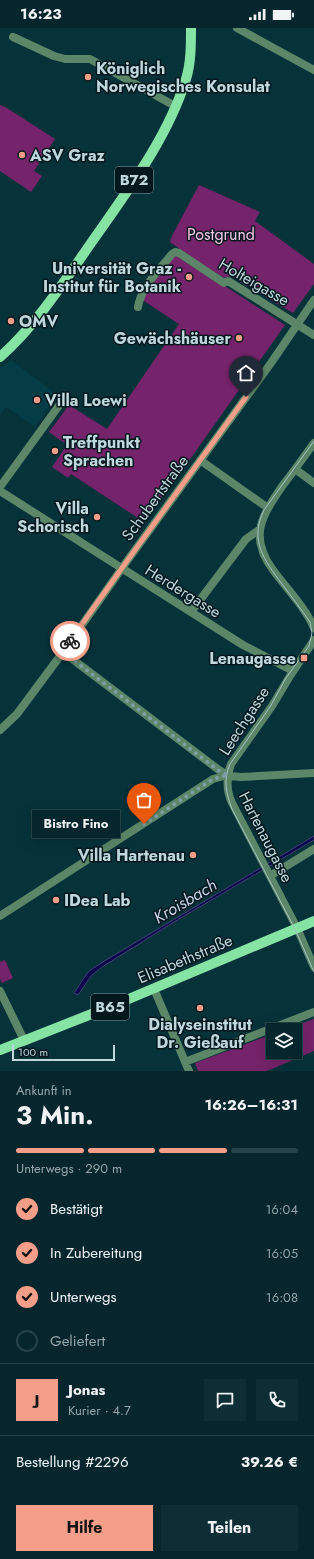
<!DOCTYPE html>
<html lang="de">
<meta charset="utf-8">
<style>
body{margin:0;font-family:Jost,sans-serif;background:#0d2e34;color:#f1f3f6;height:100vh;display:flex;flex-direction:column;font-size:15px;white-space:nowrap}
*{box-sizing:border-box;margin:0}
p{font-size:13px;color:#97a5a9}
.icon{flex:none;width:22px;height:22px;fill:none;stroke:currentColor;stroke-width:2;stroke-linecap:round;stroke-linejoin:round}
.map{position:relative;height:1043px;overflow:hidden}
.sheet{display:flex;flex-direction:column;background:#04262c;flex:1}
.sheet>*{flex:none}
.fabs{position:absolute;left:266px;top:995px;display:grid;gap:8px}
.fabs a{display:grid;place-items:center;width:36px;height:36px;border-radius:0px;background:#04262c;box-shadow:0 4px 16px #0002,0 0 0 1px #254348;font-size:20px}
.scale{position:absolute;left:12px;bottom:10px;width:103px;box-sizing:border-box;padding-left:4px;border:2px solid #bed8de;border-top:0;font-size:11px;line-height:14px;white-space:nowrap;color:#bed8de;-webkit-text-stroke:3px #03181c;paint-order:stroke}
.pin{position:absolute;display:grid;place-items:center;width:34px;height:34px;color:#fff;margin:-41px -17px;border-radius:50% 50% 50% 0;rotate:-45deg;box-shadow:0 0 4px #0007}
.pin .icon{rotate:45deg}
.courier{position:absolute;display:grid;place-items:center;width:40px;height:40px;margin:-20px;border:3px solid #f49e8a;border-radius:50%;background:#fff;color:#222;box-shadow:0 1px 5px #0007}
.bubble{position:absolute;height:28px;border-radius:0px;background:#04262c;box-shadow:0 4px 16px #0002,0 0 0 1px #254348;font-size:13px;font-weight:700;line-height:28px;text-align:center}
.summary em{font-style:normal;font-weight:700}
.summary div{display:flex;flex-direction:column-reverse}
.summary{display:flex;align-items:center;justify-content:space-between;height:68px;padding:0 16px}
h1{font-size:26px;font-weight:700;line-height:30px}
.bar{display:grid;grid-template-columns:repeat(4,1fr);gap:6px 4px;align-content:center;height:48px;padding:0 16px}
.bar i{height:5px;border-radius:3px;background:#254348}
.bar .selected{background:#f49e8a}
.bar p{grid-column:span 4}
.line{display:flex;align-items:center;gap:10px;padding:0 16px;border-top:1px solid #254348}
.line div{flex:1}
.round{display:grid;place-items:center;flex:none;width:42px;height:42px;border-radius:0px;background:#0d2e34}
ol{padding:0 16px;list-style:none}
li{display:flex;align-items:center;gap:12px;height:44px}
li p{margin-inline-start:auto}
li .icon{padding:4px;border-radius:50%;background:#f49e8a;color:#111;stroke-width:4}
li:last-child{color:#97a5a9}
li i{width:22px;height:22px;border:2px solid #254348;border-radius:50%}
.action{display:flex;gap:8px;margin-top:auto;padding:8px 16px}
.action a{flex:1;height:46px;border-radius:0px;background:#f49e8a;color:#111;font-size:16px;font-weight:700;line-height:46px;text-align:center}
.action a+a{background:#0d2e34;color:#f1f3f6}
.status{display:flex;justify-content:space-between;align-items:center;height:28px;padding:0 20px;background:#04262c;direction:ltr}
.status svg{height:11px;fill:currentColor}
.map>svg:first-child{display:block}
.built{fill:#053d47}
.green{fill:#75236a}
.water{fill:#0b0249;stroke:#414276}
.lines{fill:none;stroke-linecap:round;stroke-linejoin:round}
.minor{stroke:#5b8768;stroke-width:8}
.major{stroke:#85e3a4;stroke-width:10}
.tram{stroke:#a7c3c9;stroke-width:1}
.done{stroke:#7e9ea5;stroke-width:4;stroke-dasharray:0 7.2}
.route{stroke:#f49e8a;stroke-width:5}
.poi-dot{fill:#f49e8a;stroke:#03181c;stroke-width:1.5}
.labels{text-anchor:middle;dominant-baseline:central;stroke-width:3;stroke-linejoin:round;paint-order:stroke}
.shield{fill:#03181c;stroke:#869ea4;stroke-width:1}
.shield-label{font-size:15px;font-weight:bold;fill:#bed8de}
.poi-label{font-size:16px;font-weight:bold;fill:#bed8de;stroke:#03181c;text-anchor:start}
.park-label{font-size:16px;fill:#f8c9ee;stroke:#03181c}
.street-label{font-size:16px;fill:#bed8de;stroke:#03181c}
.water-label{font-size:17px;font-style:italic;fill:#c9d0e9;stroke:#03181c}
</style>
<div class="status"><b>16:23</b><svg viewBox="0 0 49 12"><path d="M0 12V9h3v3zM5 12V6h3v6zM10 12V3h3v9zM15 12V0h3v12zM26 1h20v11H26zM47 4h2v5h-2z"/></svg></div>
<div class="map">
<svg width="314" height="1043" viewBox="0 0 314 1043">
<rect width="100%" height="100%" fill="#06323a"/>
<path class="built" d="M11,332L57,367L35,399L6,379L0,387V340Z"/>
<path class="green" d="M0,77L7,80L55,111L34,143L42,148L31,164L0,143Z
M199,157L260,184L255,193L314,236V256L293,285L231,248L224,250L202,237L170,214L172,208Z
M174,225L285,297L181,444L144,494L71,446L68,450L52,439L67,417L49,404L69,377L107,401L179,296L141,271Z
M5,932L13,950L2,955L0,951V934Z
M314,991V1023L267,1043H198L195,1035L273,1006V1024H295V1002H284Z"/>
<path class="water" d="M314,808V812L174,894L102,939L91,948L78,967L74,965L88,944L101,935Z"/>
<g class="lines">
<path class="minor" d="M237,0L314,42
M13,9L54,28L65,31H90L175,78
M138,279C141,259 160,241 172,226L175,224L179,225L224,255L228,253L314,307
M314,415C304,429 294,443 283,457C262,488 248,508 273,542C287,561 305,579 314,600
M200,432L268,480
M295,441L314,455
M0,459L63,372
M0,463L243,617L293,643
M191,584L246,511L259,502
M314,612L290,648L272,678L231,736C226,750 226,762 232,775L297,900L314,939
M63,624L219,742L229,748L241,749L314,745
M0,702L17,686L63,624L127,533L271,335L314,272
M270,848L314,821
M0,888L213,751L228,747
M154,961L189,1043
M0,963L24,1012
M185,1034L314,984"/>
<path class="major" d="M0,329C35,298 62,257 89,218C125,166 167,112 186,51C191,35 191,17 191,0
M0,1022L112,978L314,893"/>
<path class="tram" d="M314,413L264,482C249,512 264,532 282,556C291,568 301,581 310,594L312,605L309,618L286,650L270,679L230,736C223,752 226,765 232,781L295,901L314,944"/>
</g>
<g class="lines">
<path class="done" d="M70,613L63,624L218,742L228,747L213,751L144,796"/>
<path class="route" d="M70,613L127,533L246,369"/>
</g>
<g class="poi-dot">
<circle cx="88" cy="49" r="4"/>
<circle cx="22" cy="127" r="4"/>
<circle cx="189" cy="249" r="4"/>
<circle cx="11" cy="293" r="4"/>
<circle cx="239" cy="310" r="4"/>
<circle cx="37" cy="372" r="4"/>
<circle cx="55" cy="423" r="4"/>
<circle cx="97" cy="489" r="4"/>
<rect x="300" y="626" width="8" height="8" rx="2"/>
<circle cx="193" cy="827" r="4"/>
<circle cx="56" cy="872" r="4"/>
<circle cx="200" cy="980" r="4"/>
</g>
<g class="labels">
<g class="shield">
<rect x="115" y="139" width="38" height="26" rx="3"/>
<rect x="91" y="966" width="38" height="26" rx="3"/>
</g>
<g class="shield-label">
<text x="134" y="152">B72</text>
<text x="110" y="979">B65</text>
</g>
<g class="poi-label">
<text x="96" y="40">Königlich<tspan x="96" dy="18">Norwegisches Konsulat</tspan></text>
<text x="30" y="127">ASV Graz</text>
<text x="181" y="240" text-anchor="end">Universität Graz -<tspan x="181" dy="18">Institut für Botanik</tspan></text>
<text x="19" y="293">OMV</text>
<text x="231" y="310" text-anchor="end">Gewächshäuser</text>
<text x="45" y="372">Villa Loewi</text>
<text x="63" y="414">Treffpunkt<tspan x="63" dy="18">Sprachen</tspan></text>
<text x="89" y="480" text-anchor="end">Villa<tspan x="89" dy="18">Schorisch</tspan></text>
<text x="296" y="630" text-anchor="end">Lenaugasse</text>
<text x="185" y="827" text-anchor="end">Villa Hartenau</text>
<text x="64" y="872">IDea Lab</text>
<text x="200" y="996" text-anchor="middle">Dialyseinstitut<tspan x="200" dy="18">Dr. Gießauf</tspan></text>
</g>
<g class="park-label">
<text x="221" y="206">Postgrund</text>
</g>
<g class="street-label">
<text transform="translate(254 254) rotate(30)">Holteigasse</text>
<text transform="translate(155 470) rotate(-54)">Schubertstraße</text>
<text transform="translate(183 563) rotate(32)">Herdergasse</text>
<text transform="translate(244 693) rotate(-57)">Leechgasse</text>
<text transform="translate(266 809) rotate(63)">Hartenaugasse</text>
<text transform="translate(185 931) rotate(-23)">Elisabethstraße</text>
</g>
<g class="water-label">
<text transform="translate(185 873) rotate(-31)">Kroisbach</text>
</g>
</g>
</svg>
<div class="fabs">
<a><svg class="icon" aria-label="layers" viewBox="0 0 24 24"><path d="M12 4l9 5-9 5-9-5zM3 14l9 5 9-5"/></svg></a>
</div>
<div class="scale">100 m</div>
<div class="pin" style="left:144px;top:796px;background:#ea580c"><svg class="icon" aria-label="bag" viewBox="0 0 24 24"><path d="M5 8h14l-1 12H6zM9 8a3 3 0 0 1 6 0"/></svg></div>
<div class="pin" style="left:246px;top:369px;background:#1f2937"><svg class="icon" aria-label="home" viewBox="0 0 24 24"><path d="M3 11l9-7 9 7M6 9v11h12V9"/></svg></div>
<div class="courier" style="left:70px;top:613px"><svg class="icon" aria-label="bike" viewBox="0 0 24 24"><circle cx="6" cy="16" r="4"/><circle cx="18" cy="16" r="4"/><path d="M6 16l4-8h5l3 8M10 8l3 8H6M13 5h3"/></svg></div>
<div class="bubble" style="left:32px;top:782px;width:88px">Bistro Fino</div>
</div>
<section class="sheet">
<div class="summary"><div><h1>3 Min.</h1><p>Ankunft in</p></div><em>16:26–16:31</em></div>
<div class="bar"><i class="selected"></i><i class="selected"></i><i class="selected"></i><i></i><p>Unterwegs · 290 m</p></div>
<ol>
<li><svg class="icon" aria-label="check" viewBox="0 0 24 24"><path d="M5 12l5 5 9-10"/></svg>Bestätigt<p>16:04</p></li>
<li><svg class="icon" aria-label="check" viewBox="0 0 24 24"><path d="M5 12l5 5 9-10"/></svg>In Zubereitung<p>16:05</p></li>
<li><svg class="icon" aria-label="check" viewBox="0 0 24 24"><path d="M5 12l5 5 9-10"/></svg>Unterwegs<p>16:08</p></li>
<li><i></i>Geliefert</li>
</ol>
<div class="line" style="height:72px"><b class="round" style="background:#f49e8a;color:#111">J</b><div><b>Jonas</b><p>Kurier · 4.7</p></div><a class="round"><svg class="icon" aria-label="chat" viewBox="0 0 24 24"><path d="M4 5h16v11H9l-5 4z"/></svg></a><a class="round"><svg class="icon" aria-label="phone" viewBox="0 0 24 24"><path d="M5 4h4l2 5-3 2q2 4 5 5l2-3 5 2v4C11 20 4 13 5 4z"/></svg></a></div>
<div class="line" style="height:52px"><div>Bestellung #2296</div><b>39.26 €</b></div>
<div class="action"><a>Hilfe</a><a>Teilen</a></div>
</section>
